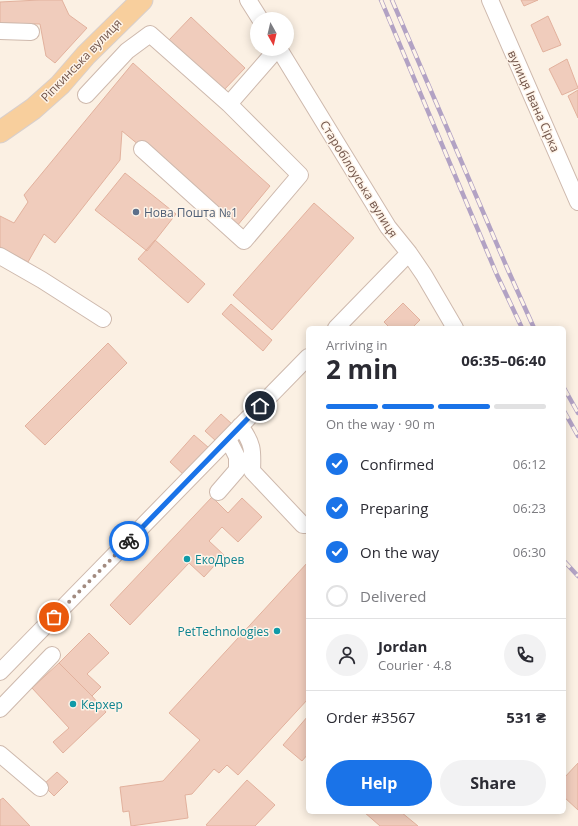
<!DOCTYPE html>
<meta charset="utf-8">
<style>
body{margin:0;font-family:"Open Sans",sans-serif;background:#f2f2f3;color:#2b2b33;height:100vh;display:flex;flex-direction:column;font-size:15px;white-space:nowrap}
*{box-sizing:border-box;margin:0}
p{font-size:13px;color:#7c7c81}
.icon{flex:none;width:22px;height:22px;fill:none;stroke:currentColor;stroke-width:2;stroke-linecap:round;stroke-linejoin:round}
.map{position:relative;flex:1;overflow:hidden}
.side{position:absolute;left:306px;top:326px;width:260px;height:488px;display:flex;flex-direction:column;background:#fff;border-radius:6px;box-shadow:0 2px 10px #0003}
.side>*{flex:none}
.needle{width:26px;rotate:172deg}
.controls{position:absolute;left:250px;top:12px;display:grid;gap:8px}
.controls a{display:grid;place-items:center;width:44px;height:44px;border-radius:50%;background:#fff;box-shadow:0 2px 10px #0003;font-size:20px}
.pin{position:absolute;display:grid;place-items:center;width:34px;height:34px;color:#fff;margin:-17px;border:2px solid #fff;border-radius:50%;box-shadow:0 1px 4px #0007}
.courier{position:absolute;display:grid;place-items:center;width:40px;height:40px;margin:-20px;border:3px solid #1a73e8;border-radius:50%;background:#fff;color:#222;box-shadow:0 1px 5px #0007}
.overview em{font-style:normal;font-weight:700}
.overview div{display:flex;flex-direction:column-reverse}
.overview{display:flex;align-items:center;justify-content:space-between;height:68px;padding:0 20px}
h1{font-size:26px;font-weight:700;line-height:30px}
.bar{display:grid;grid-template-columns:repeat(4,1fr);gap:6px 4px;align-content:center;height:48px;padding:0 20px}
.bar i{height:5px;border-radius:3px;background:#e1e1e2}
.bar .active{background:#1a73e8}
.bar p{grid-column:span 4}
.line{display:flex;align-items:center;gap:10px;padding:0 20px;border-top:1px solid #e1e1e2}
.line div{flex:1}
.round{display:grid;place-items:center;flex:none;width:42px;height:42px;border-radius:21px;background:#f2f2f3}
ol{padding:0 20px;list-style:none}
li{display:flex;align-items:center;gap:12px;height:44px}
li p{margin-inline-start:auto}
li .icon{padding:4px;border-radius:50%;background:#1a73e8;color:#fff;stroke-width:4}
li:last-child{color:#7c7c81}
li i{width:22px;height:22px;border:2px solid #e1e1e2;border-radius:50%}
.action{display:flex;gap:8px;margin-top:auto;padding:8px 20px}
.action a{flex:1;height:46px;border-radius:24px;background:#1a73e8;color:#fff;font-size:16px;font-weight:700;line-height:46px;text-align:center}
.action a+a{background:#f2f2f3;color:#2b2b33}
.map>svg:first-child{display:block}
.building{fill:#f0ccbc;stroke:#e2b19d}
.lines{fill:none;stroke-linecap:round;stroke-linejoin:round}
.minor-casing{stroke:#ceb9ad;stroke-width:18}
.major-casing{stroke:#d8cfcc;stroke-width:23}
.minor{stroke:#fff;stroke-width:16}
.major{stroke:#f8cf9d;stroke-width:21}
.rail-casing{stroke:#b2a2c4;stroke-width:4.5}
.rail{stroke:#fef4e9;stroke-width:3;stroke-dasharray:9;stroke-linecap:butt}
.done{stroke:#a28b80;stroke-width:4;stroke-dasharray:0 7.2}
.route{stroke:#1a73e8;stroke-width:5}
.service-dot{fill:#5c6f8a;stroke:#fef4e9;stroke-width:1.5}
.culture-dot{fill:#0f9aa8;stroke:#fef4e9;stroke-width:1.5}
.labels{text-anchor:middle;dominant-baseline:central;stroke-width:3;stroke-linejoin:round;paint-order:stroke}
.street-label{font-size:12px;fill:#72554a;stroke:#fef4e9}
.service-label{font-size:12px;fill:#4e5e75;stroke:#fef4e9;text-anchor:start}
.culture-label{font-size:12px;fill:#0d838f;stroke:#fef4e9;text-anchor:start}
</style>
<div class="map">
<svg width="578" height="826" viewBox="0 0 578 826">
<rect width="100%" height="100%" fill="#fbf0e3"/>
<path class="building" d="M39,0H62L69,15L87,28L55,63L46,56L40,24L0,23V2Z
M521,0H538L524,6Z
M548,16L561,45L543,52L531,25Z
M191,17L245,68L223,91L169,40Z
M567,59L578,88L562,95L549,69Z
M133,63L270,186L237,226L122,131L120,160L55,243L44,234L28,262L0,247V216L14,223L28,202L24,195Z
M578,90V118L568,96Z
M125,173L176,214L147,251L95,210Z
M314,203L354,238L272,330L233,295Z
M155,240L205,284L188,303L138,259Z
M403,303L420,320L412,328H390L384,322Z
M231,304L272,340L263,351L222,314Z
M108,343L127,363L45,445L25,426Z
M221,414L232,424L216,441L205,431Z
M194,435L209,448L184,475L170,462Z
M212,497L228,513L242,498L262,517L238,542L222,527L209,541L224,555L204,577L189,563L130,625L110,605Z
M308,562V699L238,775L227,765L219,773L214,769L192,794L185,795L188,818L131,826L129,811L123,812L120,787L163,781L200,740L169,713Z
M89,633L109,653L87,674L101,687L92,696L59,663Z
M59,663L92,696L106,712L63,753L53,742L69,728L32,688Z
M308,716V754L302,761L283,745Z
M578,763V810L564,797V778Z
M57,772L68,782L54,796L43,785Z
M247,780L275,805L255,826H208L206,825Z
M3,798L30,826H0V800Z
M364,812H401L418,826H380Z"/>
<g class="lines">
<g class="minor-casing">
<path id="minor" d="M248,0L260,19
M490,0L578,202
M0,31L31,32
M279,49L388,227L409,253L424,275L455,328
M86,95L127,51L150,34L229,104
M142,149L244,241L300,175L229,104L277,49
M0,256L42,280L103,319
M336,328L409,253
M240,426C253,443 253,450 252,471L303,525H308
M218,492L237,470V457L228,439
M0,672L308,357
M0,709L52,655
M0,754L40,788"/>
</g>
<g class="major-casing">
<path id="major" d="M0,132L33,109L60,85L86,55L142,0"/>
</g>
<use href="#minor" class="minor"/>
<use href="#major" class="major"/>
<g class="rail-casing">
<path id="rail" d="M381,0L497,275L522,328
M392,0L508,270L534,328
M564,388L578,413
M564,411L578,436
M564,561L578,576"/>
</g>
<use href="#rail" class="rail"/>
</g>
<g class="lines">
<path class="done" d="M54,617L129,541"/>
<path class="route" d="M129,541L260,406"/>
</g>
<circle class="service-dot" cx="136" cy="212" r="4"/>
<g class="culture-dot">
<circle cx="187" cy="559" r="4"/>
<circle cx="277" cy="631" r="4"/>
<circle cx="73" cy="704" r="4"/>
</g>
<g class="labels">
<g class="street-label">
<text transform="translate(81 60) rotate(-46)">Ріпкинська вулиця</text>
<text transform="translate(534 101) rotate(66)">вулиця Івана Сірка</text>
<text transform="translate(359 179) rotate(58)">Старобілоуська вулиця</text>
</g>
<g class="service-label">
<text x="144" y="212">Нова Пошта №1</text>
</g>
<g class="culture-label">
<text x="195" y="559">ЕкоДрев</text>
<text x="269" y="631" text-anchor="end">PetTechnologies</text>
<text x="81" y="704">Керхер</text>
</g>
</g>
</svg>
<div class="controls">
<a><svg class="needle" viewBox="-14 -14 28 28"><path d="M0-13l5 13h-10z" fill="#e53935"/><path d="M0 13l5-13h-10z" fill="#7c7c81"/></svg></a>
</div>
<div class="pin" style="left:54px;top:617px;background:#ea580c"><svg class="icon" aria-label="bag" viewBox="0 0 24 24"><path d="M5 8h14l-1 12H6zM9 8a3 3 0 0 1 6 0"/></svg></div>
<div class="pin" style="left:260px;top:406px;background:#1f2937"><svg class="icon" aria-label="home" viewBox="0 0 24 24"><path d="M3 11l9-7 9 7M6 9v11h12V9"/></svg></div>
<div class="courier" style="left:129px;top:541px"><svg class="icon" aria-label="bike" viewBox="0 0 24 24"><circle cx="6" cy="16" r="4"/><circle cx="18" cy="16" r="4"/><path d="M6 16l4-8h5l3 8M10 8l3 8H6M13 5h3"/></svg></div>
<section class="side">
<div class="overview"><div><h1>2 min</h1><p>Arriving in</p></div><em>06:35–06:40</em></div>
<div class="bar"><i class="active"></i><i class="active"></i><i class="active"></i><i></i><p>On the way · 90 m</p></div>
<ol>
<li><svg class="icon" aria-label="check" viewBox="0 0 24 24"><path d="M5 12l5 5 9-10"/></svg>Confirmed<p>06:12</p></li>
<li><svg class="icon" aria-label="check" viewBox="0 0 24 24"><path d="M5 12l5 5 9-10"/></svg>Preparing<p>06:23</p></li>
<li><svg class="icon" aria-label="check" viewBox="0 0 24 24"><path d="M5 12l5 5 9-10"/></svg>On the way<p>06:30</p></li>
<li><i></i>Delivered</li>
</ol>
<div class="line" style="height:72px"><a class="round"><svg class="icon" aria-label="person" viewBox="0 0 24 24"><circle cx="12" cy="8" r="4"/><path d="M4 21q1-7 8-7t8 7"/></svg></a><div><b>Jordan</b><p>Courier · 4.8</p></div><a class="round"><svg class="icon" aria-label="phone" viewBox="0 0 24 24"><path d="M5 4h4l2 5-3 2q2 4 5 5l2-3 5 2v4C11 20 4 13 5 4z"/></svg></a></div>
<div class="line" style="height:52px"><div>Order #3567</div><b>531 ₴</b></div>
<div class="action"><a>Help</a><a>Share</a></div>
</section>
</div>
